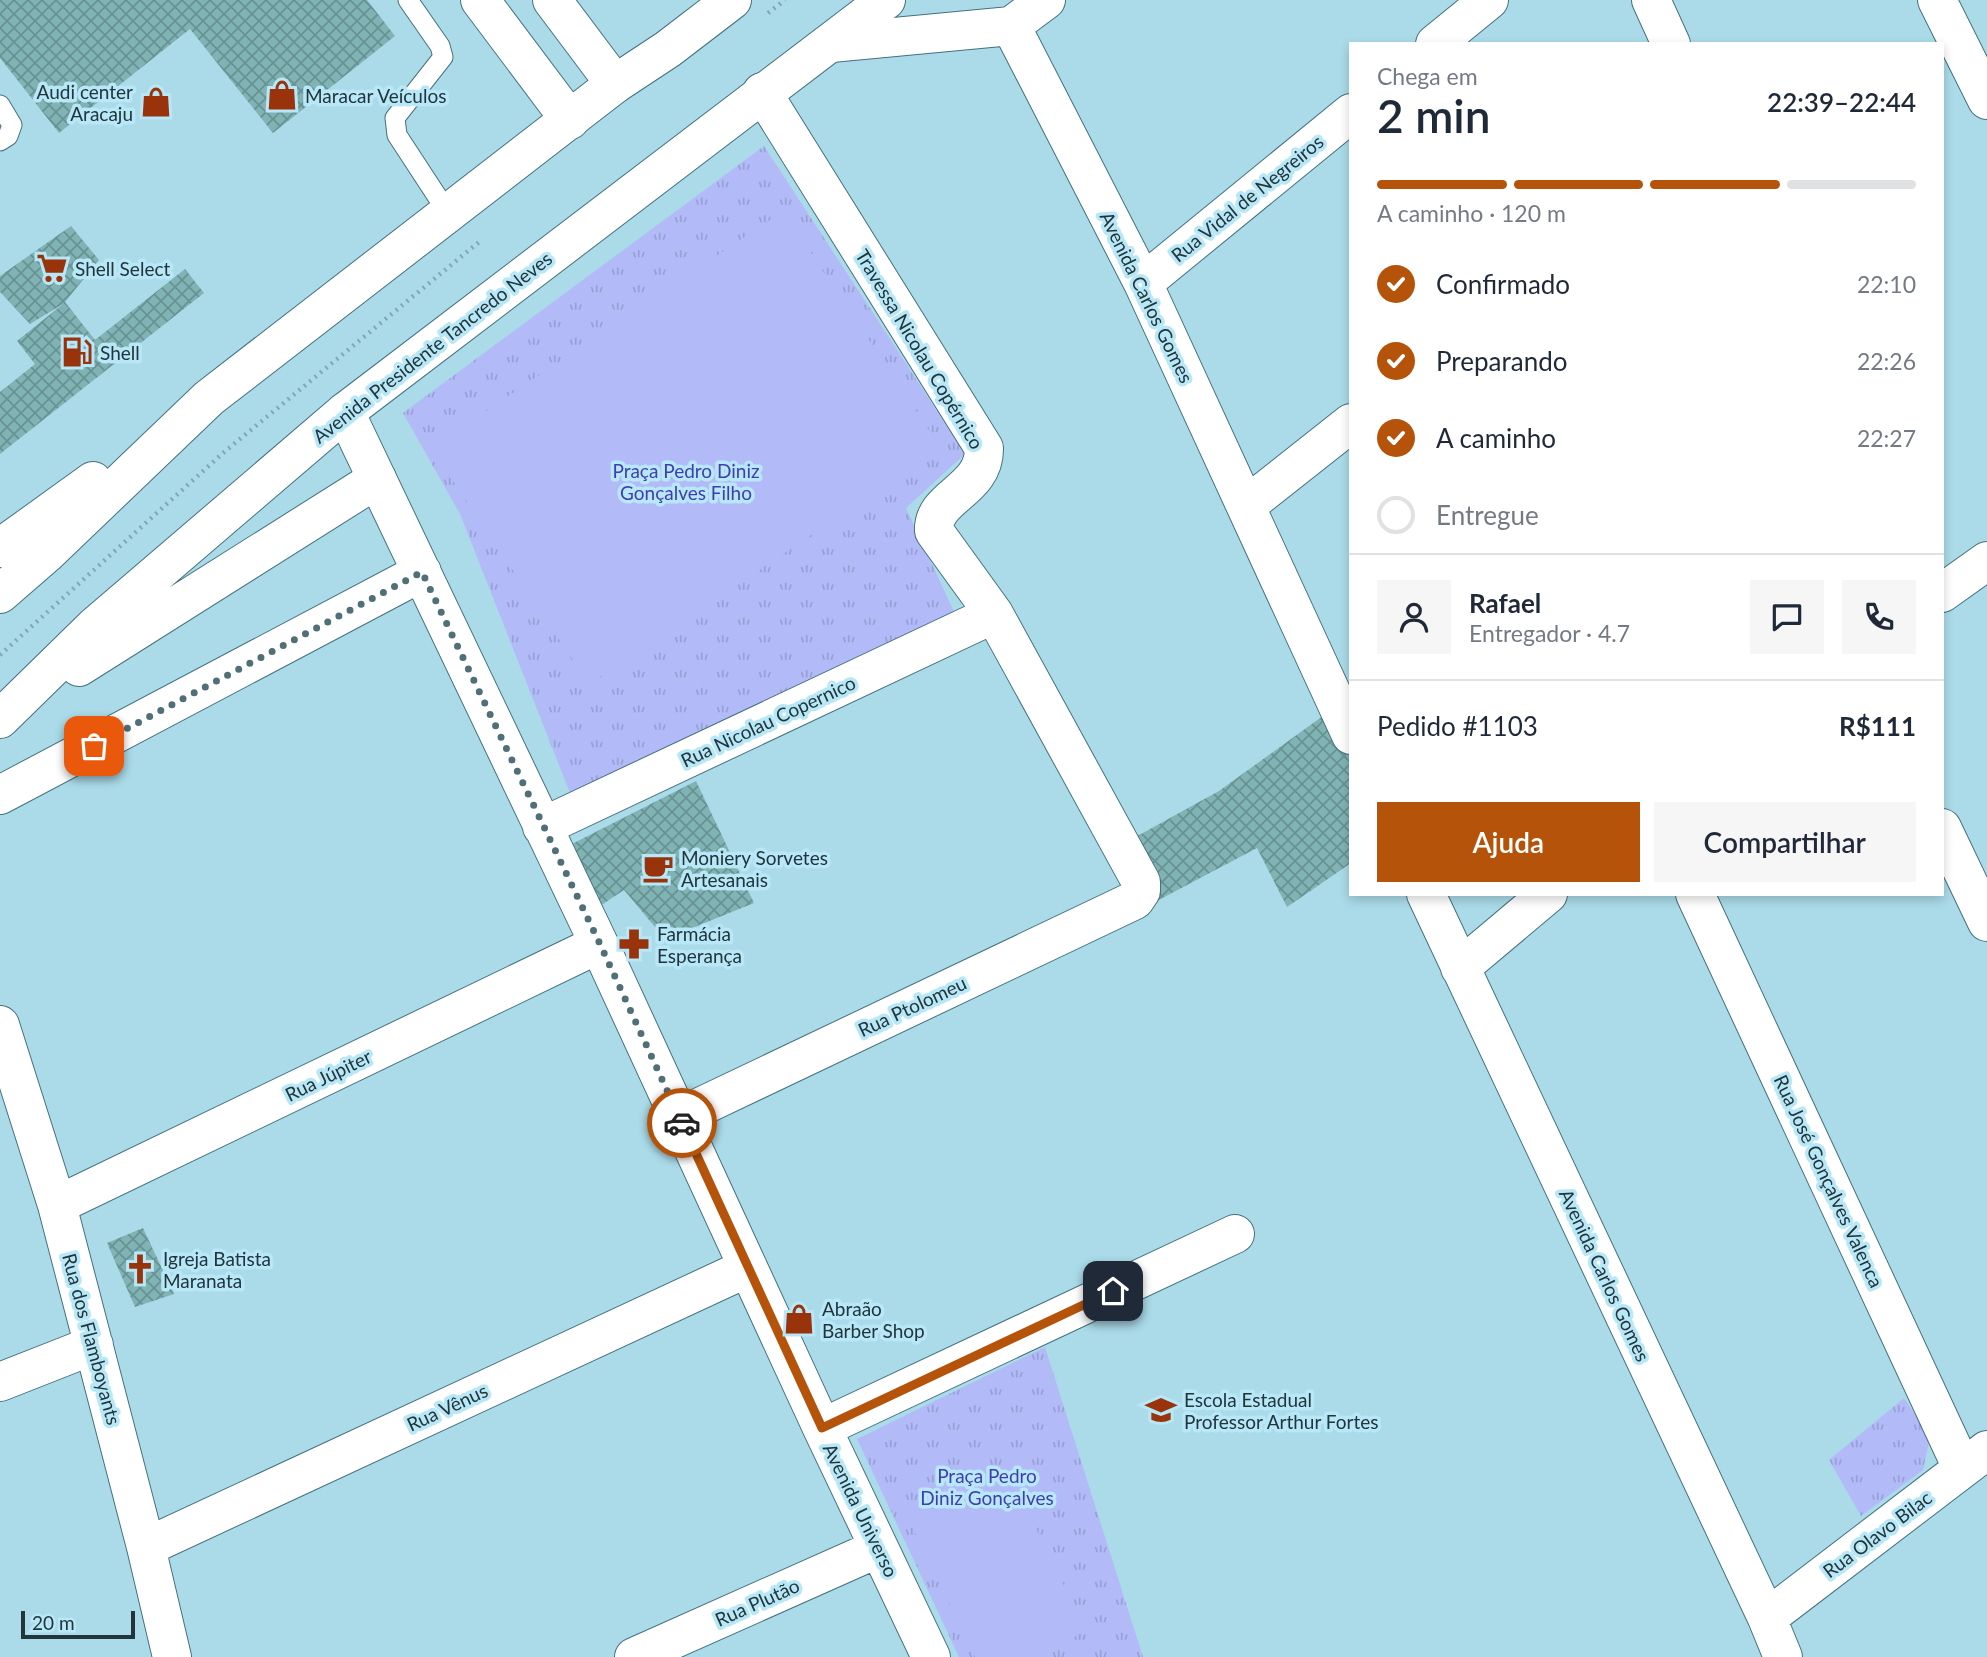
<!DOCTYPE html>
<html lang="pt">
<meta charset="utf-8">
<style>
body{margin:0;font-family:Lato,sans-serif;background:#f6f6f7;color:#1f2937;height:100vh;display:flex;flex-direction:column;font-size:26px;white-space:nowrap}
*{box-sizing:border-box;margin:0}
p{font-size:23px;color:#747a83}
.icon{flex:none;width:38px;height:38px;fill:none;stroke:currentColor;stroke-width:2;stroke-linecap:round;stroke-linejoin:round}
.map{position:relative;flex:1;overflow:hidden}
.drawer{position:absolute;left:1349px;top:42px;width:595px;height:854px;display:flex;flex-direction:column;background:#fff;border-radius:0px;box-shadow:0 4px 10px #0003}
.drawer>*{flex:none}
.scale{position:absolute;left:21px;bottom:18px;width:114px;box-sizing:border-box;padding-left:7px;border:4px solid #21353a;border-top:0;font-size:19px;line-height:24px;white-space:nowrap;color:#21353a;-webkit-text-stroke:5px #b8e8f7;paint-order:stroke}
.pin{position:absolute;display:grid;place-items:center;width:60px;height:60px;color:#fff;margin:-30px;border-radius:14px;box-shadow:0 4px 10px #0006}
.courier{position:absolute;display:grid;place-items:center;width:70px;height:70px;margin:-35px;border:5px solid #b45309;border-radius:50%;background:#fff;color:#222;box-shadow:0 2px 9px #0007}
.overview em{font-style:normal;font-weight:600}
.overview div{display:flex;flex-direction:column-reverse}
.overview{display:flex;align-items:center;justify-content:space-between;height:119px;padding:0 28px}
h1{font-size:46px;font-weight:600;line-height:52px}
.bar{display:grid;grid-template-columns:repeat(4,1fr);gap:10px 7px;align-content:center;height:84px;padding:0 28px}
.bar i{height:9px;border-radius:5px;background:#e0e1e3}
.bar .selected{background:#b45309}
.bar p{grid-column:span 4}
.line{display:flex;align-items:center;gap:18px;padding:0 28px;border-top:2px solid #e0e1e3}
.line div{flex:1}
.round{display:grid;place-items:center;flex:none;width:74px;height:74px;border-radius:0px;background:#f6f6f7}
ol{padding:0 28px;list-style:none}
li{display:flex;align-items:center;gap:21px;height:77px}
li p{margin-inline-start:auto}
li .icon{padding:7px;border-radius:50%;background:#b45309;color:#fff;stroke-width:4}
li:last-child{color:#747a83}
li i{width:38px;height:38px;border:4px solid #e0e1e3;border-radius:50%}
.cta{display:flex;gap:14px;margin-top:auto;padding:14px 28px}
.cta a{flex:1;height:80px;border-radius:0px;background:#b45309;color:#fff;font-size:28px;font-weight:600;line-height:80px;text-align:center}
.cta a+a{background:#f6f6f7;color:#1f2937}
.map>svg:first-child{display:block}
.grass{fill:url(#grass-tufts)}
.pitch{fill:#b2baf8}
.building{fill:url(#building-cross-hatch)}
.lines{fill:none;stroke-linecap:round;stroke-linejoin:round}
.lane-casing{stroke:#44717f;stroke-width:21}
.street-casing{stroke:#44717f;stroke-width:40}
.secondary-casing{stroke:#44717f;stroke-width:40}
.primary-casing{stroke:#44717f;stroke-width:40}
.path{stroke:#80a8b3;stroke-width:4.5;stroke-dasharray:2 5;stroke-linecap:butt}
.lane{stroke:#fff;stroke-width:19}
.street{stroke:#fff;stroke-width:38}
.secondary{stroke:#fff;stroke-width:38}
.primary{stroke:#fff;stroke-width:38}
.done{stroke:#516f77;stroke-width:7;stroke-dasharray:0 12.6}
.route{stroke:#b45309;stroke-width:9}
.labels{text-anchor:middle;dominant-baseline:central;stroke-width:7;stroke-linejoin:round;paint-order:stroke}
.poi-label{font-size:19px;fill:#21353a;stroke:#b8e8f7;text-anchor:start}
.street-label{font-size:19px;fill:#21353a;stroke:#b8e8f7}
.park-label{font-size:19px;fill:#423cb1;stroke:#b8e8f7}
</style>
<div class="map">
<svg width="1987" height="1657" viewBox="0 0 1987 1657">
<defs>
<pattern id="grass-tufts" width="24" height="20" patternUnits="userSpaceOnUse" patternTransform="scale(1.75)"><rect width="24" height="20" fill="#b2baf8"/><path d="M3 7l-1-3M5 7V3M7 7l1-3M15 17l-1-3M17 17v-4M19 17l1-3" fill="none" stroke="#99a0d5"/></pattern>
<pattern id="building-cross-hatch" width="8" height="8" patternUnits="userSpaceOnUse" patternTransform="scale(1.75)"><rect width="8" height="8" fill="#80b3b4"/><path d="M0 0l8 8M0 8l8-8" fill="none" stroke="#689293"/></pattern>
</defs>
<rect width="100%" height="100%" fill="#abdbe9"/>
<path class="grass" d="M764,146L965,454L906,508L956,616L572,798L460,514L403,413Z
M1045,1347L1143,1657H959L857,1439Z
M1904,1398L1930,1437L1923,1470L1861,1516L1829,1460Z"/>
<path class="pitch" d="M783,211L941,448L589,684L431,448Z
M1006,1467L1086,1631L1034,1657H975L907,1516Z"/>
<path class="building" d="M0,0H367L395,36L273,133L190,29L59,133L0,58Z
M71,226L99,260L65,302L95,340L185,269L204,293L0,454V392L35,364L17,341L63,304L30,324L0,292V276Z
M1338,705L1351,735V863L1287,907L1257,848L1153,903L1121,845L1219,791Z
M696,781L754,903L665,939L624,890L597,908L568,846Z
M143,1228L174,1294L135,1307L107,1243Z"/>
<g class="lines">
<g class="lane-casing">
<path id="lane" d="M408,0L440,46L443,57L395,118L397,135L448,213
M0,105L12,125L8,136L0,141"/>
</g>
<g class="street-casing">
<path id="street" d="M1651,0L1671,44
M1937,0L1987,100
M1011,26L1143,283L1351,735
M1011,26L1046,0
M831,43L1011,26
M1435,44L1489,0
M1143,283L1351,113
M345,412L599,944L822,1428L931,1657
M1246,506L1351,423
M1942,593L1987,561
M0,795L422,572
M542,827L994,614
M1942,828L1987,922
M1426,894L1767,1618L1783,1657
M1695,894L1962,1468
M1460,968L1548,894
M0,1025L57,1205L146,1547L172,1657
M679,1117L1135,900L1141,891V882L994,614L934,531C932,496 985,491 984,448L762,92
M57,1205L599,944
M0,1382L94,1345
M822,1428L1235,1234
M146,1547L747,1268
M1767,1618L1987,1450
M634,1657L879,1548"/>
</g>
<g class="secondary-casing">
<path id="secondary" d="M480,0L570,120
M552,0L615,84"/>
</g>
<g class="primary-casing">
<path id="primary" d="M0,548L93,481
M0,594L46,554L209,398L615,84L668,49L732,0
M79,667L377,479
M0,719L94,627L345,412L886,0"/>
</g>
<path class="path" d="M768,13L785,0
M0,655L223,453L479,242"/>
<use href="#lane" class="lane"/>
<use href="#street" class="street"/>
<use href="#secondary" class="secondary"/>
<use href="#primary" class="primary"/>
</g>
<g class="lines">
<path class="done" d="M94,746L422,572L600,944L682,1123"/>
<path class="route" d="M682,1123L822,1428L1113,1291"/>
</g>
<defs>
<g id="shop-bare" transform="scale(2.415)"><path d="M-5-2.5h2.3a2.7 3.5 0 0 1 5.4 0H5L5.5 6h-11ZM-1.5-2.5h3a1.5 2.3 0 0 0-3 0Z" fill="#99330b" stroke="#b8e8f7" stroke-width="2.5" paint-order="stroke"/></g>
<g id="supermarket-bare" transform="scale(2.415)"><path d="M-6-5.5h2.5l.6 2H6L4.5 2H-2.5L-4.4-4H-6ZM-1.5 3.2a1.3 1.3 0 1 0 .1 0ZM3 3.2a1.3 1.3 0 1 0 .1 0Z" fill="#99330b" stroke="#b8e8f7" stroke-width="2.5" paint-order="stroke"/></g>
<g id="fuel-bare" transform="scale(2.415)"><path d="M-5.5-6h7V0h2V4h1.3V-2.5L3-4.5l.8-.8L6-3V5H2.5V1h-1V6h-7ZM-4.2-4.7v3.2H.2V-4.7Z" fill="#99330b" stroke="#b8e8f7" stroke-width="2.5" paint-order="stroke"/></g>
<g id="cafe-bare" transform="scale(2.415)"><path d="M-5.5-4.5H6V0H3Q3 3.5 0 3.5H-2.5Q-5.5 3.5-5.5 0ZM3-3.2v2h1.7v-2ZM-6 4.5H4V6H-6Z" fill="#99330b" stroke="#b8e8f7" stroke-width="2.5" paint-order="stroke"/></g>
<g id="pharmacy-bare" transform="scale(2.415)"><path d="M-2-6h4v4h4v4h-4v4h-4v-4h-4v-4h4Z" fill="#99330b" stroke="#b8e8f7" stroke-width="2.5" paint-order="stroke"/></g>
<g id="church-bare" transform="scale(2.415)"><path d="M-1.2-6h2.4v3.5h3.3v2.4h-3.3V6h-2.4V-.1h-3.3v-2.4h3.3Z" fill="#99330b" stroke="#b8e8f7" stroke-width="2.5" paint-order="stroke"/></g>
<g id="school-bare" transform="scale(2.415)"><path d="M0-5L7-2L0 1L-7-2ZM-4 1L0 2.5L4 1V4Q0 6-4 4Z" fill="#99330b" stroke="#b8e8f7" stroke-width="2.5" paint-order="stroke"/></g>
</defs>
<g fill-rule="evenodd">
<use href="#shop-bare" x="282" y="95"/>
<use href="#shop-bare" x="156" y="102"/>
<use href="#supermarket-bare" x="52" y="268"/>
<use href="#fuel-bare" x="77" y="352"/>
<use href="#cafe-bare" x="658" y="868"/>
<use href="#pharmacy-bare" x="634" y="944"/>
<use href="#church-bare" x="140" y="1269"/>
<use href="#shop-bare" x="799" y="1319"/>
<use href="#school-bare" x="1161" y="1410"/>
</g>
<g class="labels">
<g class="poi-label">
<text x="133" y="91" text-anchor="end">Audi center<tspan x="133" dy="22">Aracaju</tspan></text>
<text x="305" y="95">Maracar Veículos</text>
<text x="75" y="268">Shell Select</text>
<text x="100" y="352">Shell</text>
<text x="681" y="857">Moniery Sorvetes<tspan x="681" dy="22">Artesanais</tspan></text>
<text x="657" y="933">Farmácia<tspan x="657" dy="22">Esperança</tspan></text>
<text x="163" y="1258">Igreja Batista<tspan x="163" dy="22">Maranata</tspan></text>
<text x="822" y="1308">Abraão<tspan x="822" dy="22">Barber Shop</tspan></text>
<text x="1184" y="1399">Escola Estadual<tspan x="1184" dy="22">Professor Arthur Fortes</tspan></text>
</g>
<g class="street-label">
<text transform="translate(1247 198) rotate(-39)">Rua Vidal de Negreiros</text>
<text transform="translate(1147 297) rotate(64)">Avenida Carlos Gomes</text>
<text transform="translate(432 347) rotate(-38)">Avenida Presidente Tancredo Neves</text>
<text transform="translate(920 349) rotate(59)">Travessa Nicolau Copérnico</text>
<text transform="translate(768 721) rotate(-25)">Rua Nicolau Copernico</text>
<text transform="translate(912 1006) rotate(-25)">Rua Ptolomeu</text>
<text transform="translate(328 1075) rotate(-26)">Rua Júpiter</text>
<text transform="translate(1829 1181) rotate(65)">Rua José Gonçalves Valenca</text>
<text transform="translate(1605 1275) rotate(65)">Avenida Carlos Gomes</text>
<text transform="translate(92 1339) rotate(75)">Rua dos Flamboyants</text>
<text transform="translate(447 1407) rotate(-25)">Rua Vênus</text>
<text transform="translate(861 1510) rotate(64)">Avenida Universo</text>
<text transform="translate(1877 1534) rotate(-37)">Rua Olavo Bilac</text>
<text transform="translate(757 1602) rotate(-24)">Rua Plutão</text>
</g>
<g class="park-label">
<text x="686" y="470">Praça Pedro Diniz<tspan x="686" dy="22">Gonçalves Filho</tspan></text>
<text x="987" y="1475">Praça Pedro<tspan x="987" dy="22">Diniz Gonçalves</tspan></text>
</g>
</g>
</svg>
<div class="scale">20 m</div>
<div class="pin" style="left:94px;top:746px;background:#ea580c"><svg class="icon" aria-label="bag" viewBox="0 0 24 24"><path d="M5 8h14l-1 12H6zM9 8a3 3 0 0 1 6 0"/></svg></div>
<div class="pin" style="left:1113px;top:1291px;background:#1f2937"><svg class="icon" aria-label="home" viewBox="0 0 24 24"><path d="M3 11l9-7 9 7M6 9v11h12V9"/></svg></div>
<div class="courier" style="left:682px;top:1123px"><svg class="icon" aria-label="car" viewBox="0 0 24 24"><path d="M5 17H2v-5l4-1 3-4h7l3 4 3 1v5h-3M9 17h6M6 11h13"/><circle cx="7" cy="17" r="2"/><circle cx="17" cy="17" r="2"/></svg></div>
<section class="drawer">
<div class="overview"><div><h1>2 min</h1><p>Chega em</p></div><em>22:39–22:44</em></div>
<div class="bar"><i class="selected"></i><i class="selected"></i><i class="selected"></i><i></i><p>A caminho · 120 m</p></div>
<ol>
<li><svg class="icon" aria-label="check" viewBox="0 0 24 24"><path d="M5 12l5 5 9-10"/></svg>Confirmado<p>22:10</p></li>
<li><svg class="icon" aria-label="check" viewBox="0 0 24 24"><path d="M5 12l5 5 9-10"/></svg>Preparando<p>22:26</p></li>
<li><svg class="icon" aria-label="check" viewBox="0 0 24 24"><path d="M5 12l5 5 9-10"/></svg>A caminho<p>22:27</p></li>
<li><i></i>Entregue</li>
</ol>
<div class="line" style="height:126px"><a class="round"><svg class="icon" aria-label="person" viewBox="0 0 24 24"><circle cx="12" cy="8" r="4"/><path d="M4 21q1-7 8-7t8 7"/></svg></a><div><b>Rafael</b><p>Entregador · 4.7</p></div><a class="round"><svg class="icon" aria-label="chat" viewBox="0 0 24 24"><path d="M4 5h16v11H9l-5 4z"/></svg></a><a class="round"><svg class="icon" aria-label="phone" viewBox="0 0 24 24"><path d="M5 4h4l2 5-3 2q2 4 5 5l2-3 5 2v4C11 20 4 13 5 4z"/></svg></a></div>
<div class="line" style="height:91px"><div>Pedido #1103</div><b>R$111</b></div>
<div class="cta"><a>Ajuda</a><a>Compartilhar</a></div>
</section>
</div>
